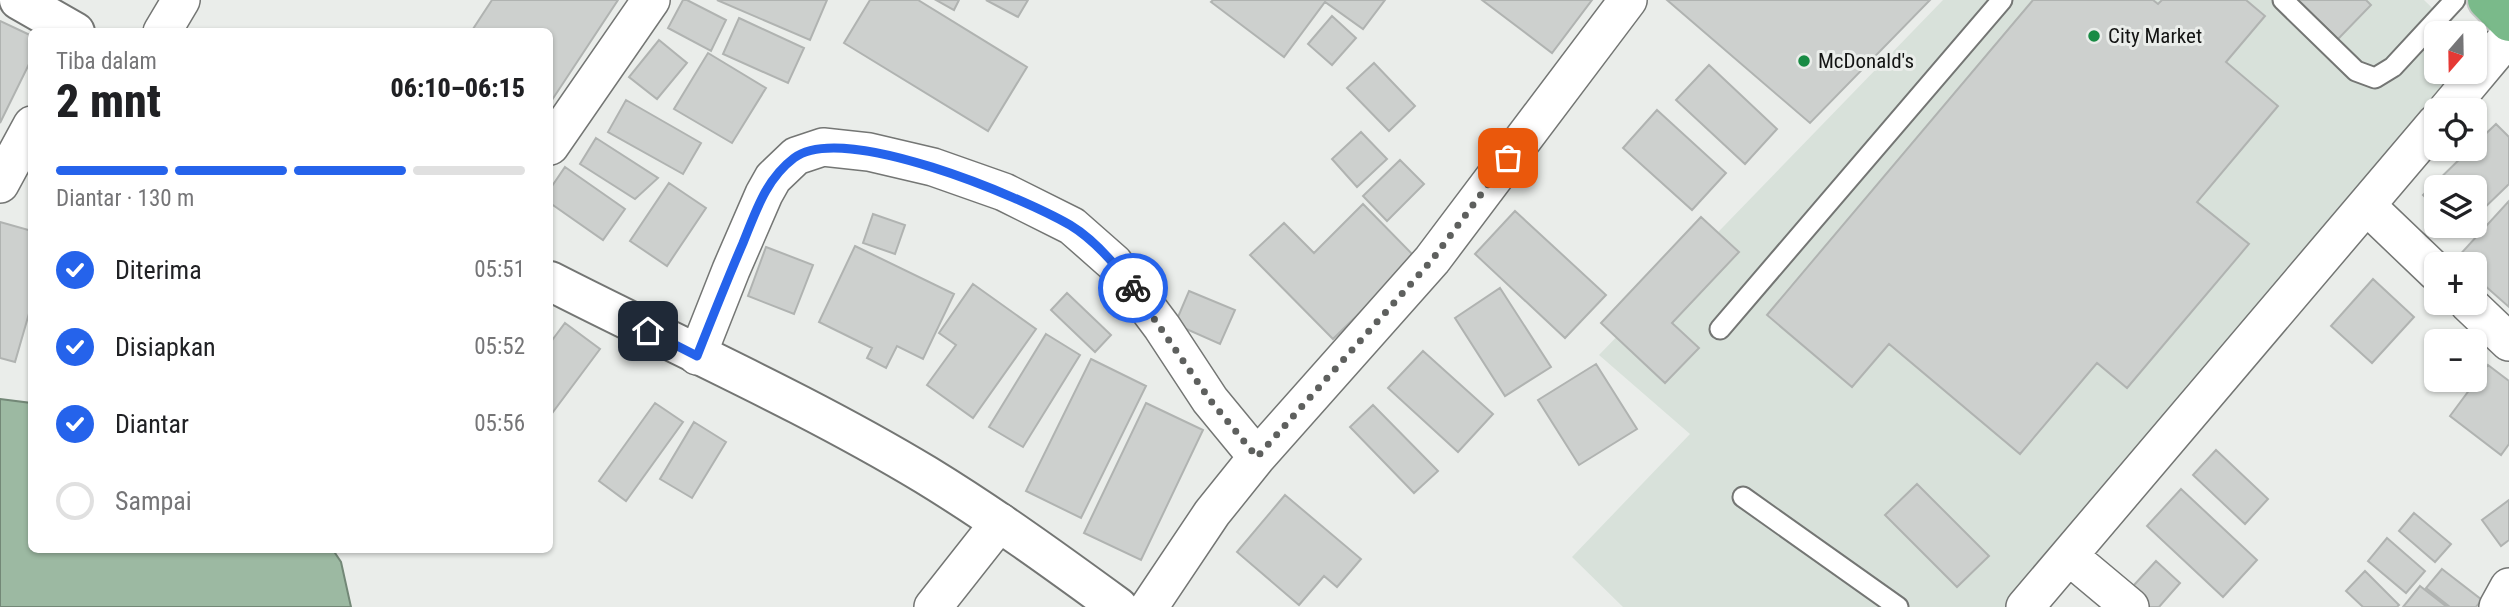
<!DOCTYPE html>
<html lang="id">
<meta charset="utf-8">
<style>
body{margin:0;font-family:"Roboto Condensed",sans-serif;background:#f6f6f6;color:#202124;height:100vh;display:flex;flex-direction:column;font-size:26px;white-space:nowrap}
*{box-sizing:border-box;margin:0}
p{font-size:23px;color:#757577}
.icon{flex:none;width:38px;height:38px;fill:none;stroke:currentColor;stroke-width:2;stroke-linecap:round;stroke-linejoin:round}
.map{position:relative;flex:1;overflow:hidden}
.drawer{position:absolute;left:28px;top:28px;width:525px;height:525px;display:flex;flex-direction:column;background:#fff;border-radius:10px;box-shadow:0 2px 5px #0004}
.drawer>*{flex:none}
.needle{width:46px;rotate:200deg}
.buttons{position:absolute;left:2424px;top:21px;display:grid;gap:14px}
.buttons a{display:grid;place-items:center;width:63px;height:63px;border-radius:10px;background:#fff;box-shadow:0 2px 5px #0004;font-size:35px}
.pin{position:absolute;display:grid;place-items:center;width:60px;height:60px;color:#fff;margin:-30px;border-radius:14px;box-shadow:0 4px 10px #0006}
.courier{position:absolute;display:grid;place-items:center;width:70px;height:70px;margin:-35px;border:5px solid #2563eb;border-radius:50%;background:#fff;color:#222;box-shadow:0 2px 9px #0007}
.summary em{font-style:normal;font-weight:800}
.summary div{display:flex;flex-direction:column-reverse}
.summary{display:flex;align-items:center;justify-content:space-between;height:119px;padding:0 28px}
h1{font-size:46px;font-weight:800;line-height:52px}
.bar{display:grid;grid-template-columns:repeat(4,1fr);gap:10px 7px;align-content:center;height:84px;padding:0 28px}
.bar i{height:9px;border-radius:5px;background:#e0e0e0}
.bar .current{background:#2563eb}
.bar p{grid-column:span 4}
ol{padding:0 28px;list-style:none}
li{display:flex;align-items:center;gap:21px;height:77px}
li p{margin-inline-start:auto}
li .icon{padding:7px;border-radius:50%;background:#2563eb;color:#fff;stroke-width:4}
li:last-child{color:#757577}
li i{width:38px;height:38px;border:4px solid #e0e0e0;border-radius:50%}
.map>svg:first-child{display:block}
.built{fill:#d8e1da}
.water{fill:#9cb9a2;stroke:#738877;stroke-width:2}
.building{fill:#cdd0ce;stroke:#b0b3b1;stroke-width:2}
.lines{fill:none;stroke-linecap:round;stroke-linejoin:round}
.service-casing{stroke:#747674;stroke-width:23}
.minor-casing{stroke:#747674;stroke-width:40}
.tertiary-casing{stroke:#747674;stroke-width:42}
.trunk-casing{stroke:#c6c7c6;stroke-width:42}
.service{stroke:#fff;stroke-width:19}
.minor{stroke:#fff;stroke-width:37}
.tertiary{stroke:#fff;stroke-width:38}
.trunk{stroke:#7aba8a;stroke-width:38}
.done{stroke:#5e605e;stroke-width:7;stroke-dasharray:0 12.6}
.route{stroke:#2563eb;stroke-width:9}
.poi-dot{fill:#188b44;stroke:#eaedea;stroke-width:2.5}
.labels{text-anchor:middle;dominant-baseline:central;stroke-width:6;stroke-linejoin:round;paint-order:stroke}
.poi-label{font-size:21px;fill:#131413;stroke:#eaedea;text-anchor:start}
</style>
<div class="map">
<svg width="2509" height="607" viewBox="0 0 2509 607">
<rect width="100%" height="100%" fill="#eaedea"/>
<path class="built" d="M1943,0H2424L2458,33H2436V72H2458L2006,607H1623L1572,557L1690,434L1599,355Z"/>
<path class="water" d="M0,399L31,403L32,550H333L341,562L351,607H0Z"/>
<path class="building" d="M492,0H618L550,103V32H471Z
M683,0H687L726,20L711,51L668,28Z
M717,0H827L810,40Z
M870,0H918L1027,67L988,131L844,43Z
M936,0H959L954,10Z
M986,0H1028L1018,17Z
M1213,0H1385L1363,29L1325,2L1284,57L1211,2Z
M1482,0H1592L1552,53Z
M1667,0H1930L1810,123Z
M2033,0H2153L2158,4L2162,0H2246L2265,16L2226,62L2278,106L2197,202L2249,244L2127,388L2097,363L2020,454L1889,344L1852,387L1767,315Z
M2298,0H2366L2371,5L2338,39Z
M1332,16L1356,38L1332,65L1308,44Z
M739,18L804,48L788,83L723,54Z
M0,21L32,36V58L0,123Z
M659,40L687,63L657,99L629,77Z
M708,53L766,88L732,143L674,109Z
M1374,63L1415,106L1389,131L1347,88Z
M1709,65L1777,129L1745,164L1676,100Z
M626,100L701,143L683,174L608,132Z
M1657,110L1726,173L1692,210L1623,148Z
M2496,124L2509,137V184L2474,218V187H2436V208L2423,195L2470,149H2474V145Z
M1361,132L1387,159L1357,187L1332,159Z
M596,138L658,178L635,199L580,164Z
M1400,160L1424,184L1387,221L1363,196Z
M565,167L625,209L603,240L550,203V189Z
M669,183L706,208L667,266L630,241Z
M2509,201V307L2474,276V264H2462L2456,259Z
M1363,204L1416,258L1333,339L1250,255L1284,223L1314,253Z
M1515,211L1606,295L1565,338L1475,254Z
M873,214L905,225L895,254L863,243Z
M1701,217L1739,252L1672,323L1699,348L1665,383L1601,323Z
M0,222L32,231V303L15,362L0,358Z
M855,246L954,294L923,359L897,346L886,368L867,358L872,348L819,322Z
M766,247L813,265L794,314L748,296Z
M2373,279L2414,317L2372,363L2331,326Z
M973,284L1036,329L973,418L927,385L956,345L939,333Z
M1500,288L1551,367L1505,396L1455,318Z
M1189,291L1235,310L1220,344L1175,324Z
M1067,293L1111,335L1095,352L1051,310Z
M565,323L600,349L550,416V343Z
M1046,334L1080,355L1023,447L989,427Z
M1423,351L1493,414L1458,452L1388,388Z
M1091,359L1146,386L1081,518L1026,491Z
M1596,364L1637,429L1579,465L1538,400Z
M2488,365L2509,381V444L2501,455L2450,416Z
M655,403L683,422L626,501L599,481Z
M1146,403L1203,430L1141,560L1084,533Z
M1373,405L1438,471L1414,493L1350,427Z
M694,422L726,442L692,498L660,479Z
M2216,450L2268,499L2245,524L2193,475Z
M1917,484L1989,556L1957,587L1885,515Z
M2181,489L2257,560L2223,597L2147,526Z
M1285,495L1361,559L1337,587L1324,576L1299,605L1237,552Z
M2509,500V540L2501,546L2482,520Z
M2414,513L2451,544L2435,562L2399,531Z
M2387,538L2425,571L2406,593L2368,561Z
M2156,561L2180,583L2159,607H2136L2124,596Z
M2442,569L2482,600L2476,607H2450L2426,588Z
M2365,571L2399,605L2397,607H2363L2346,591Z
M2420,586L2447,607H2403Z"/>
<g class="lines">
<g class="service-casing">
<path id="service" d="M2283,0L2356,71L2375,78L2393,67L2455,0
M1720,329L2002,0
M1743,497L1898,607"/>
</g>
<g class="minor-casing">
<path id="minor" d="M162,32L181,0
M2447,110L2509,36
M550,146L651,0
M0,184L32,125
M2367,206L2436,272
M2468,303L2509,342
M697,356L731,270L764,194L773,178L796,156L823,147L869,152L933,167L1004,192L1072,226L1114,263L1162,327L1210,400L1257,457L1212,513L1149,607
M1257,457L1432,260L1628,0
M2069,556L2130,607
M933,607L1000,522
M2025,607L2436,123
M2498,607L2509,587"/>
</g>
<g class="tertiary-casing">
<path id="tertiary" d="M19,0L75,32
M550,281C675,345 805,402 926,475C993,516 1055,561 1118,607"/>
</g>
<g class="trunk-casing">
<path id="trunk" d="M2487,0L2509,22"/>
</g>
<use href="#service" class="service"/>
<use href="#minor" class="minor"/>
<use href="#tertiary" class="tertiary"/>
<use href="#trunk" class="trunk"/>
</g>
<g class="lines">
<path class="done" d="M1133,288L1210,400L1257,457L1432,260L1508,158"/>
<path class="route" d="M648,331L697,356C712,318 727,280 743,243C756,211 766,179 794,158C843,121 1021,197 1070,225C1095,240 1116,265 1133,288"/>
</g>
<g class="poi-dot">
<circle cx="2094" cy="36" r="7"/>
<circle cx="1804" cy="61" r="7"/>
</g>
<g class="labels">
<g class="poi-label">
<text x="2108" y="36">City Market</text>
<text x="1818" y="61">McDonald's</text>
</g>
</g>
</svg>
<div class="buttons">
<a><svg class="needle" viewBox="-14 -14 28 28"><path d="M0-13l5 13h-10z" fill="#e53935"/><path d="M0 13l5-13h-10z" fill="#757577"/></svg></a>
<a><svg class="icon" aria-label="locate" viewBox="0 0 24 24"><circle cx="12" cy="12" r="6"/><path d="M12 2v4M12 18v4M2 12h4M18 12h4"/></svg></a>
<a><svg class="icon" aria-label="layers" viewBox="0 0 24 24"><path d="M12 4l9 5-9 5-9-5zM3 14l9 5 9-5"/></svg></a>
<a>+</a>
<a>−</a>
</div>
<div class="pin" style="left:1508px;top:158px;background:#ea580c"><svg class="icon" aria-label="bag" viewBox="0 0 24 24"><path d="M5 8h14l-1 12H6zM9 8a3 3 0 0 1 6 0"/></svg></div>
<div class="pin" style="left:648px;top:331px;background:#1f2937"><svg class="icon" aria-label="home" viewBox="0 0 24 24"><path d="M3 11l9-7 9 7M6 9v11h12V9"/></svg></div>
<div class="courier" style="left:1133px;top:288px"><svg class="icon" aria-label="bike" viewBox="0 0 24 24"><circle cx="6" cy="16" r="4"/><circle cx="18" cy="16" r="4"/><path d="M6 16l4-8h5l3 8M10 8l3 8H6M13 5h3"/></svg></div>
<section class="drawer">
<div class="summary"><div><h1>2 mnt</h1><p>Tiba dalam</p></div><em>06:10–06:15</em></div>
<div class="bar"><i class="current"></i><i class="current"></i><i class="current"></i><i></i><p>Diantar · 130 m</p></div>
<ol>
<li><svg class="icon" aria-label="check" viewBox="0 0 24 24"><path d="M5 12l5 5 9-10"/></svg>Diterima<p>05:51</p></li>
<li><svg class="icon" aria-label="check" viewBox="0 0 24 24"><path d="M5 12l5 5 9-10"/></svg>Disiapkan<p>05:52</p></li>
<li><svg class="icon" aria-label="check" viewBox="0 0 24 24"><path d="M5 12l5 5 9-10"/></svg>Diantar<p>05:56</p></li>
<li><i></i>Sampai</li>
</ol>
</section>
</div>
